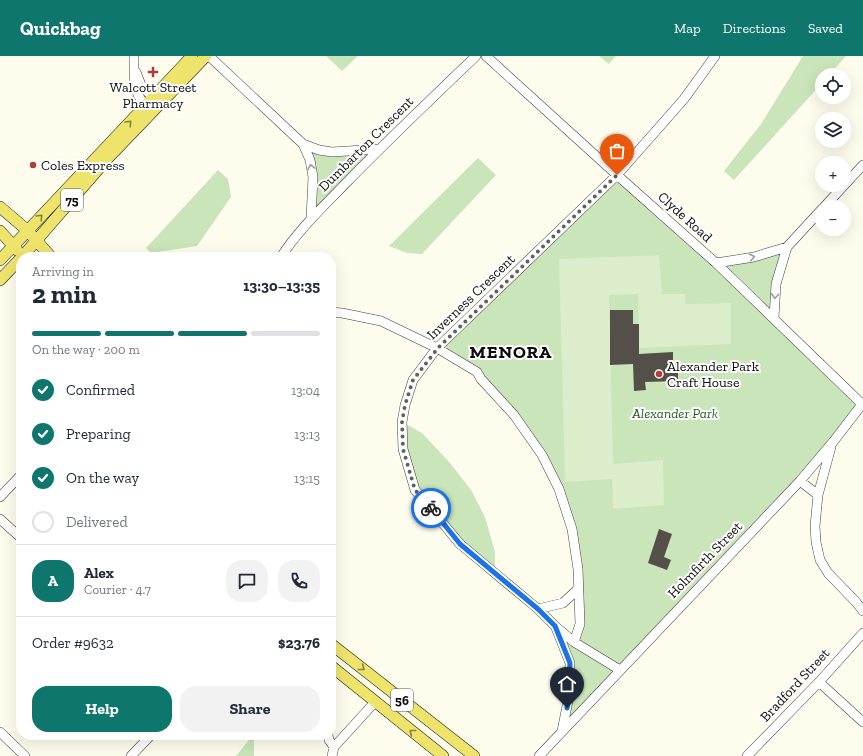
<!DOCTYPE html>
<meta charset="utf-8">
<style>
body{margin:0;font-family:"Zilla Slab",serif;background:#f2f2f3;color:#1f2937;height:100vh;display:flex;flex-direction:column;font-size:15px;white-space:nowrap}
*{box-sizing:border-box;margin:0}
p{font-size:13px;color:#747a83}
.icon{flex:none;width:22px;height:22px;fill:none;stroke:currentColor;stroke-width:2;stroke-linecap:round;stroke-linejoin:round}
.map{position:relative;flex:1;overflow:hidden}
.details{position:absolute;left:16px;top:196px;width:320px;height:488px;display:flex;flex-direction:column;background:#fff;border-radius:16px;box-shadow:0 4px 16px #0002}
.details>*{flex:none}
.tools{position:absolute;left:815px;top:12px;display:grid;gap:8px}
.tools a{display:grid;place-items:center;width:36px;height:36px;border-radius:50%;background:#fff;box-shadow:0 4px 16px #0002;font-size:20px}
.pin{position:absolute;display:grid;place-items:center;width:34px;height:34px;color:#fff;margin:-41px -17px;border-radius:50% 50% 50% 0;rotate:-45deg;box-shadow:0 0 4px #0007}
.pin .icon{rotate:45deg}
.courier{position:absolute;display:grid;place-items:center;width:40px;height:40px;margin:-20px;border:3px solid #1a73e8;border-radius:50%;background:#fff;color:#222;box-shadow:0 1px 5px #0007}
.headline em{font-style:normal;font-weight:700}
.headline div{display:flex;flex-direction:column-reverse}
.headline{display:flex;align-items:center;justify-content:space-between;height:68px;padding:0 16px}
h1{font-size:26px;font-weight:700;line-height:30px}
.bar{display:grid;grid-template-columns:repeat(4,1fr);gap:6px 4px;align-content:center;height:48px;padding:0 16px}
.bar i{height:5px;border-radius:3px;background:#e0e1e3}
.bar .active{background:#0f766e}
.bar p{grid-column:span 4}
.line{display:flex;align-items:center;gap:10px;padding:0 16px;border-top:1px solid #e0e1e3}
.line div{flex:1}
.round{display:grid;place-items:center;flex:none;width:42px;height:42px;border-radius:16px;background:#f2f2f3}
ol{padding:0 16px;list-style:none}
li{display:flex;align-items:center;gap:12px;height:44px}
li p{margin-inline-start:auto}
li .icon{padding:4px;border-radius:50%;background:#0f766e;color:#fff;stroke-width:4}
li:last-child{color:#747a83}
li i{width:22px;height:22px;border:2px solid #e0e1e3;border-radius:50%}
.cta{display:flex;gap:8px;margin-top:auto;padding:8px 16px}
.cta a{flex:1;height:46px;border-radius:16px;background:#0f766e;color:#fff;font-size:16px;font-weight:700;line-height:46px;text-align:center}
.cta a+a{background:#f2f2f3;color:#1f2937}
header{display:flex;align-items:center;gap:24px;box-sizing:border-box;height:56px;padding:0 20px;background:#0f766e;color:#fff}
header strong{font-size:19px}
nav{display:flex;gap:22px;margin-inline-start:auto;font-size:14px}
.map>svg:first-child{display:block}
.green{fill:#c9e5b9}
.pitch{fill:#dbedca}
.building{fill:#544f49}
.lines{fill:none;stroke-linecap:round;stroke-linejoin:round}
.minor-casing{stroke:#3f3f3f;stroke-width:10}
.major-casing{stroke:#1d1d1d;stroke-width:12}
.minor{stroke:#fff;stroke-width:9}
.major{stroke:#eee46c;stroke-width:11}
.oneway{stroke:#888341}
.oneway2{stroke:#9e9e9e}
.done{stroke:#61605b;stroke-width:4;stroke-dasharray:0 7.2}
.route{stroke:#1a73e8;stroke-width:5}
.poi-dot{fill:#b23e2f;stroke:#fff;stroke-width:1.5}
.labels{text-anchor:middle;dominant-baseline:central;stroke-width:4;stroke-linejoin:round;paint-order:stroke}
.shield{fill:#fff;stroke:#555;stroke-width:1}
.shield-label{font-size:13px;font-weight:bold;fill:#0c0c0c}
.poi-label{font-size:14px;fill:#0c0c0c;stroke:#fff;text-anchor:start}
.street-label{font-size:14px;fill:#0c0c0c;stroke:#fff}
.park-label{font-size:14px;font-style:italic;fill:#255f22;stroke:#fff}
.district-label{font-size:18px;font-weight:bold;letter-spacing:1px;fill:#0c0c0c;stroke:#fff}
</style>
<header>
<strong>Quickbag</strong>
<nav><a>Map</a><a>Directions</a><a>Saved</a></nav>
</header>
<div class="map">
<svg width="863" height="700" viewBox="0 0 863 700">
<rect width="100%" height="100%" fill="#fefded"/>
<path class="green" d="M326,0H358L342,15Z
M599,0H616L609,8Z
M803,0H846L829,19H822V27L734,124L724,115L761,68Z
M303,88L332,96L379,93L311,162L313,121Z
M478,102L496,119L422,198L407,197L389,190Z
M218,114L228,123L231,141L197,190L151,197L146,192Z
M617,119L716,207L787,191L774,262L862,348L833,386L562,677L570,607L555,570L574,586L580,568L572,473L542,399L477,316L437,292Z
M402,366L422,377L450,407L471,434L485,461L495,496V517L460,488L415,434Z
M249,679H254V700H236L249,684Z"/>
<path class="pitch" d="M659,199L662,238H685V248L731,247V288L639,292L638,238L609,239L613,408L663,404L664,449L613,453L612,423L565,426L559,203Z"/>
<path class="building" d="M610,254H633V268H639V298L673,296V308H678V325L645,326L646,334L634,335L633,308L610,309Z
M659,473L672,478L664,501L671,504L667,514L648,507Z"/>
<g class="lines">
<g class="minor-casing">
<path id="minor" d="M134,0C134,19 132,42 150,52
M209,0L303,88L319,94L332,96L379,93
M486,0L617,119L716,207L862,348
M136,16L141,29L153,42V48
M303,88L310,104L313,121L311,162
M824,151L863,109
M281,201C299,173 324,150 347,126C389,83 432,42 476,0
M716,207L754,201L787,191
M331,256L342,257L381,265L437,292L477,316L481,323L514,359L542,399L559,433L572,473L578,513L580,568L574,586
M774,262L776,228L787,191L822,153
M831,391L818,439L815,470L816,486L820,504L828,517L856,546L863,555
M800,425L818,439
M0,441L21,419
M0,463L21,482
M538,553L563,547L578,533
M556,572L570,607L569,640L562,675
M620,614L574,586L555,570L538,553L460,488L415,434L403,393L402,366L405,349L413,324L437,292L617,119L684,43L715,0
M819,626L863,666
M0,676L25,700
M328,679L329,684L334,691
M131,700L151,679
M332,700L334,691L375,646
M539,700L800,425L833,386L863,347
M747,700L819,626L863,577"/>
</g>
<g class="major-casing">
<path id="major" d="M0,151L27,174L51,201
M0,175L17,194
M22,201L108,102L206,0
M0,204L192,0
M0,224L21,202
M331,588L474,700
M331,610L443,700"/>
</g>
<use href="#minor" class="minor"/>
<use href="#major" class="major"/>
</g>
<defs><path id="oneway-chevron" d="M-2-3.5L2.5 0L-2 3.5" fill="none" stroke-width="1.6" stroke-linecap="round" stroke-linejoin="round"/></defs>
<g class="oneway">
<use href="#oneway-chevron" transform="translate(129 67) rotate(-47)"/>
<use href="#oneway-chevron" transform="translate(40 161) rotate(-46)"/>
<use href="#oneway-chevron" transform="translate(362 612) rotate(38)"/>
<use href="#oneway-chevron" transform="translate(412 676) rotate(-141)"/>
</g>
<g class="oneway2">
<use href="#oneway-chevron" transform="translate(311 111) rotate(-102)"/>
<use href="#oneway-chevron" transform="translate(752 201) rotate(-12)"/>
<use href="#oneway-chevron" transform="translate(775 240) rotate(94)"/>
</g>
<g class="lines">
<path class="done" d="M431,452L415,434L403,393L402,366L405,349L413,324L438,292L617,119"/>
<path class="route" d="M431,452L460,488L538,553L555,570L570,607L569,640L567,652"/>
</g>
<g class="poi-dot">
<path d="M151 10h4v4h4v4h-4v4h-4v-4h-4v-4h4z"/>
<circle cx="33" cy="109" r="4"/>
<circle cx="659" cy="318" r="4"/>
</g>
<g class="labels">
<g class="shield">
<rect x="61" y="133" width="22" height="22" rx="3"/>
<rect x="391" y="633" width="22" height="22" rx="3"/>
</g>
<g class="shield-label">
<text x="72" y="144">75</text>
<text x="402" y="644">56</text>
</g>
<g class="poi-label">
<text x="153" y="31" text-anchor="middle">Walcott Street<tspan x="153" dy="16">Pharmacy</tspan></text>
<text x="41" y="109">Coles Express</text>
<text x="667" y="310">Alexander Park<tspan x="667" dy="16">Craft House</tspan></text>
</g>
<g class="street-label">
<text transform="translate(366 88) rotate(-45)">Dumbarton Crescent</text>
<text transform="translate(685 161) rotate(42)">Clyde Road</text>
<text transform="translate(471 241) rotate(-44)">Inverness Crescent</text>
<text transform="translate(705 504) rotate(-46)">Holmfirth Street</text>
<text transform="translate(795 629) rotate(-47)">Bradford Street</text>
</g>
<g class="park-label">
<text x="675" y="357">Alexander Park</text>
</g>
<g class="district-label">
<text x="511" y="296">MENORA</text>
</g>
</g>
</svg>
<div class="tools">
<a><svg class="icon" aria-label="locate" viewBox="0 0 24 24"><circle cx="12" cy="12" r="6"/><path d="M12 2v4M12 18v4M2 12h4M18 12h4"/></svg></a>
<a><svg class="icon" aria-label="layers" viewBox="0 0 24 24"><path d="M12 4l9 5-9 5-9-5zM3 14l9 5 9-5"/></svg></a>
<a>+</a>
<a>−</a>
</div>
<div class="pin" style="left:617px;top:119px;background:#ea580c"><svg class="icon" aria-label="bag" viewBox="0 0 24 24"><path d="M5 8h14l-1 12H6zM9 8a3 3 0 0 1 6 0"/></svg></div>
<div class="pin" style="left:567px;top:652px;background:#1f2937"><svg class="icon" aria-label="home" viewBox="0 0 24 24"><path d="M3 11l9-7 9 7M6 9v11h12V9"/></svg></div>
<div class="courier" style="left:431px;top:452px"><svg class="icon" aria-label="bike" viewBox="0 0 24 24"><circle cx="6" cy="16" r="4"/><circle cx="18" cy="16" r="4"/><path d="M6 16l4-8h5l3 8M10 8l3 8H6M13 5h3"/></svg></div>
<section class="details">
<div class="headline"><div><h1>2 min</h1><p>Arriving in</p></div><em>13:30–13:35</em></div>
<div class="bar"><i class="active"></i><i class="active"></i><i class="active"></i><i></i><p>On the way · 200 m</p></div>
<ol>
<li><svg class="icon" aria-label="check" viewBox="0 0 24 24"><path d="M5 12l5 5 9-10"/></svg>Confirmed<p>13:04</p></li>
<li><svg class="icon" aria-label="check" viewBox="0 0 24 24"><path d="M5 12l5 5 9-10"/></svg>Preparing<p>13:13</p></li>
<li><svg class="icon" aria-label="check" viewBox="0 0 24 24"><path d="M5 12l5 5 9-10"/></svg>On the way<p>13:15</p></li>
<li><i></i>Delivered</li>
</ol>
<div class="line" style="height:72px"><b class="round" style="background:#0f766e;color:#fff">A</b><div><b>Alex</b><p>Courier · 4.7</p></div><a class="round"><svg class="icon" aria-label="chat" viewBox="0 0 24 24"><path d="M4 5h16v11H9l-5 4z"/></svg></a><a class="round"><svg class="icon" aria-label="phone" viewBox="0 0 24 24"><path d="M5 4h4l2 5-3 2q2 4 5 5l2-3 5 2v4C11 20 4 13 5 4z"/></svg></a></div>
<div class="line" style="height:52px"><div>Order #9632</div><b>$23.76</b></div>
<div class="cta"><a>Help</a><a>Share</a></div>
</section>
</div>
